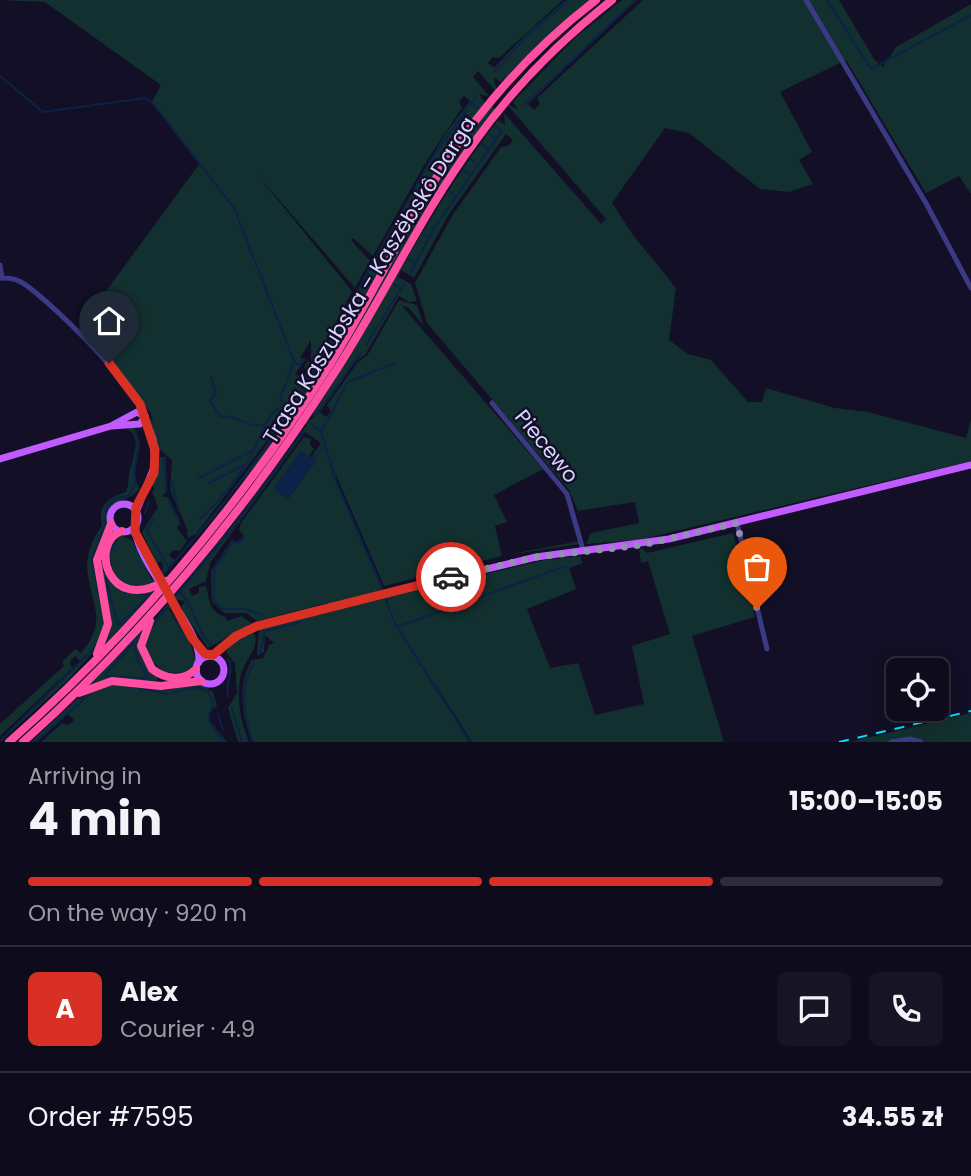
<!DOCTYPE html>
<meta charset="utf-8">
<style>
body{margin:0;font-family:Poppins,sans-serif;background:#171425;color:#f1f3f6;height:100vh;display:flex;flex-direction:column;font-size:26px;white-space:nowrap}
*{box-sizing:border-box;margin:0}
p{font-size:23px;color:#9b9ba3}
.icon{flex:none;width:38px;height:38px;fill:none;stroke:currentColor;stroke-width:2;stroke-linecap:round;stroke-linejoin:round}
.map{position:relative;height:742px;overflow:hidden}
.panel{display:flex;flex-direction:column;background:#0e0b1c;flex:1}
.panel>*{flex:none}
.controls{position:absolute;left:886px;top:658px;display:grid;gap:14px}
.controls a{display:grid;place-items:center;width:63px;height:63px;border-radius:10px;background:#0e0b1c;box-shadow:0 4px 18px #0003,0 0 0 2px #2e2b3b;font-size:35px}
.pin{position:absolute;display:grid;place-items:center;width:60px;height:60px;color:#fff;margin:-72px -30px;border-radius:50% 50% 50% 0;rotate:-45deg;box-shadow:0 0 7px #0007}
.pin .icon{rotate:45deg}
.courier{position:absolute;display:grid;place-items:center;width:70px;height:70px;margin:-35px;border:5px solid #d93025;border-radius:50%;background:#fff;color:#222;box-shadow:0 2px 9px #0007}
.head em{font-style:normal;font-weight:700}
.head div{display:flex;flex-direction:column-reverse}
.head{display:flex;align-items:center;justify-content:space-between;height:119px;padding:0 28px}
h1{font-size:46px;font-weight:700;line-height:52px}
.bar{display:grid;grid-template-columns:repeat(4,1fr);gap:10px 7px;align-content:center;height:84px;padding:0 28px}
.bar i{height:9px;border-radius:5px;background:#2e2b3b}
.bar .current{background:#d93025}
.bar p{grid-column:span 4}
.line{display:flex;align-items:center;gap:18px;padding:0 28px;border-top:2px solid #2e2b3b}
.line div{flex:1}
.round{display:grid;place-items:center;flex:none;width:74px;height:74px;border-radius:10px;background:#171425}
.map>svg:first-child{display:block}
.green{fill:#12302f;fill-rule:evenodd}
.water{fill:#0c2248}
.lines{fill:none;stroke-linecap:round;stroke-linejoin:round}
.stream{stroke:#0c2248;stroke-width:2}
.minor{stroke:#3d3a85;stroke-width:5}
.major{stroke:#c25bff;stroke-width:7}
.highway{stroke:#ff4fa3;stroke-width:8}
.rail{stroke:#00e5ff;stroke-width:2;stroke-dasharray:10 9;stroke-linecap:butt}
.done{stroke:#948fb3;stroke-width:7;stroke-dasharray:0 12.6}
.route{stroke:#d93025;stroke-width:9}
.labels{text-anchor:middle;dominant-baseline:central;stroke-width:5;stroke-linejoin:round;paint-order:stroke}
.street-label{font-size:21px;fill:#d9d4ff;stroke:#130f26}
</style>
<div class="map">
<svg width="971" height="742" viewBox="0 0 971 742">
<rect width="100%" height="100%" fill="#130f26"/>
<path class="green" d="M0,0H563L499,58L493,57L488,63L494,68L526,34L566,0H590L545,38L501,82L494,77C495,92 504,104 518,109L513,102L576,37L622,0H637L528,104L534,110L540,104L537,98L643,0H839L874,59L883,67L896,47L971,4V194L959,176L926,193L846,60L780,92L812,152L799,160L813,184L789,192L760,189L689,133L665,128L612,203L633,235L676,288L669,340L688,354L711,360L748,402H762L766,388L835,408L868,412L966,438L971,419V461L638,540L586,544L591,533L639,523L635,502L578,511L569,490L427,323L415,283L452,216L501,147L508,146L513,140L506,134L449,214L414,278L401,270L398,277L411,284L417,301L409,302L399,296L365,355L356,361L320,412L326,417L331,411L327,405L358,362L367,356L399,300L417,305L424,326L490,405L408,307L402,306L543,469L494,495L507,522L495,526L502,556L579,541V544L502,556L384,586L336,475V481L390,609L386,597L545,560L580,556L583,563L569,568L576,589L527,609L550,668L578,663L595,715L644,704L632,646L670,634L648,561L641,563L639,550L642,548L647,553L733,533L755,617L692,636L724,742H472L432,679L469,742H252C242,716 237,685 252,660L263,658L269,645L274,643L265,635L264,652L257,656L259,630L328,611L327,603L257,621L246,613H224L212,601L211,571L232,540L238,542L244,535L239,530L241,523L304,437L311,439L310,445L314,449L308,458L301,451L274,488L288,499L316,461L310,459L321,443L305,432L210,563L206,581L189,589L192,596L199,593V587L206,586C210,601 208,612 226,617L227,621L241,616L251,623L208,648L184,613L181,606L185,602L176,599L169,609L190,642L196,660L189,671C162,677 154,668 144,644L152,623L236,521L307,425L289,414L260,460L161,579L144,588L125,585L115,577L109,555L120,535L132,540L152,580L163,570L162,561L157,563L142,532L158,507L152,491H155L152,485L160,457H166L167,492L162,496L169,498L180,521L177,528L187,541L180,551L174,550L169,555L175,561L251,468L282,423L275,419L271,425L274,431L196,534L188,538L186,533L188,531L170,490L172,460L158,448L145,409L153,423L151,413L79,328L200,163L152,102L161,85L45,2ZM478,71L606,219L601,224L504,113L505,125L498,120C427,212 377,317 313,414L314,418L309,420L295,410V404H299C364,305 413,196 485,103L479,94L490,97L473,77ZM464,96L470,101L444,136L376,255V259L385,261L380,269L375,266L381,265L372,263L295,401L307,378L305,373L302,378L295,374L306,359L300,358L311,340V364L308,360L304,368L310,372L352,291L255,172L355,288L370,261L351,240L353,238L373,256L426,162L462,108L459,102Z
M492,105L495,109L305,413L303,411C368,311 419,201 492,105Z
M132,427L140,444L134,475L139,489C129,502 119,497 109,508L107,529L94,559L105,629L97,648L67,681L0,742L81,662L75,656L70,662L72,668L0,736V724L64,666L62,662L75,649L81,653C110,619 89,603 87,566C87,550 94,538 102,525C97,505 109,497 126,492C129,484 128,478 130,470C133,456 143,437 126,428Z
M102,572C125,580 122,601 154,591L107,642L111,619Z
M141,632V657L158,677L157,681L115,678L90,684Z
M251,632L255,635C258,650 247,657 242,671C235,694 240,720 249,742H238L228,708L237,693L235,663L226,652L231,644Z
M199,683L213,692L217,706L210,711L209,720L227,742H41L62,723L68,725L74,720L68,714L37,742H31L76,700L109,684L167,690Z
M971,713V742H926L919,739L921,742H850Z"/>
<path class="water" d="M301,451L316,461L288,499L274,488Z"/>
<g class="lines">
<path class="stream" d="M827,0L871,69L971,15
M495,71L524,39L569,0
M0,76L43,112L145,98L152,102L234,208L294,361L280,399L293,412
M471,102L478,108
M525,105L635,0
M463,112L470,118
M455,123L463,129
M495,126L502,131
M489,133L496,139
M444,139L452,145
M481,143L488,149
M433,156L441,161
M470,159L477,164
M463,170L471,175
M420,178L427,183
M449,191L456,196
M422,234L429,238
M378,255L430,161L475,98
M408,259L415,263
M411,272L436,225L502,131
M394,284L401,289
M338,329L372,266
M366,345L404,284
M296,364H301L303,360
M211,377L216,393L210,400L220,417C236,414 249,429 265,425
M298,403L333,337
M316,415L361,353
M308,422L321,432L336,481L382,588
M321,432L348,382L395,363
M164,458L166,492
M313,459L324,447
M199,478L254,450
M171,481L178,508
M209,483L242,466
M168,498L180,524
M145,513L149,502
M154,518L147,531L169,569
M200,519C219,502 242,473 254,450C261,436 267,412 283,406
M244,537L239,543L233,542L214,569V600L223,609H245L262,615
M137,549L148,570
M110,552L117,538
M106,579L118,626L149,595
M107,579L125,592L148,595
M159,579L215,515L287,418
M180,593C196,607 195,631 211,645
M174,598L237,523L304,431
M100,600L92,559L105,525L107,506L116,498L128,496L136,483C130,465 144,448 134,428
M386,601L395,624L470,742
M173,617L190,642
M152,626L171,603
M397,627L566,566
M134,642L137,658L148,678L104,676Z
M260,654L265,631L300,622
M225,661L229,660C234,674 225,683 228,696
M135,687L167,694
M172,693L197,687L208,691L214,705C202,722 214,726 223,742
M232,708L242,742
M218,714L223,730
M0,741L96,646
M35,742L92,692
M253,742C244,717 239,686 254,662"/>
<path class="minor" d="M806,0L927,205L971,288
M0,265L2,278
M0,278C8,278 14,278 21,282C48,298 134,384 142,413
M492,403L567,494L583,550
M737,523L767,649
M891,742L910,739L921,742"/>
<path class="major" d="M0,459L111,426L140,424L145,416L137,412L111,426
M110 518a14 14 0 1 1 28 0a14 14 0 1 1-28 0Z
M136,512L155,465L153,439L145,419
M135,526C135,566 202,625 199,662
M196 670a14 14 0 1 1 28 0a14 14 0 1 1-28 0Z
M210,656L247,630L298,615L536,557L669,539L971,465"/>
<path class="highway" d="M122,531C89,542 107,615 165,581
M150,621L141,646L152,669C165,679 183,682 196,669
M97,654L108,624L97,560L111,524
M79,693L112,681L161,686L201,681
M9,742C132,634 238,507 327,369C369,303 401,232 443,167C484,103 536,46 596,0
M23,742C143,635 246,510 333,375C383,299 421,214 476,140C514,87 561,40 612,0"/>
<path class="rail" d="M839,742L971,711"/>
</g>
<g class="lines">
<path class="done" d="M451,577L536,557L642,545L737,523L757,609"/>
<path class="route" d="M109,363L140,404L155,450L154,473L136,507L135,532L192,638L205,654L213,655L236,636L257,626L451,577"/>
</g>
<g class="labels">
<g class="street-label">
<text transform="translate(369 280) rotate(-58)">Trasa Kaszubska – Kaszëbskô Darga</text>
<text transform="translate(547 446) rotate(51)">Piecewo</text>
</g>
</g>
</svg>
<div class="controls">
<a><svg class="icon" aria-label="locate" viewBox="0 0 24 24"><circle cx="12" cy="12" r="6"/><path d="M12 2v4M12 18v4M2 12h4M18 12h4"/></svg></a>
</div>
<div class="pin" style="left:757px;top:609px;background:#ea580c"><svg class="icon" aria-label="bag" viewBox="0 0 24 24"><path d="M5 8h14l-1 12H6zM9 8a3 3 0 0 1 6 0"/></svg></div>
<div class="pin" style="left:109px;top:363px;background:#1f2937"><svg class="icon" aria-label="home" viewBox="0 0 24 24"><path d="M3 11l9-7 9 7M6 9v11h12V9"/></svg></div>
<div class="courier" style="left:451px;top:577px"><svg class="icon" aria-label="car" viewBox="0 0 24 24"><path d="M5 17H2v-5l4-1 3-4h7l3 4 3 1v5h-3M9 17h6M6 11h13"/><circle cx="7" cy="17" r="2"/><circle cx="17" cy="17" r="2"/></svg></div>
</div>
<section class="panel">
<div class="head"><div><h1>4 min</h1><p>Arriving in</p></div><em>15:00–15:05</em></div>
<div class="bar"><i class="current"></i><i class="current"></i><i class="current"></i><i></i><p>On the way · 920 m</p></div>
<div class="line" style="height:126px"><b class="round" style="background:#d93025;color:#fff">A</b><div><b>Alex</b><p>Courier · 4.9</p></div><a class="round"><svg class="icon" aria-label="chat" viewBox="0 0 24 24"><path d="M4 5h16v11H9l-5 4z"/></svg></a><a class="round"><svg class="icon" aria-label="phone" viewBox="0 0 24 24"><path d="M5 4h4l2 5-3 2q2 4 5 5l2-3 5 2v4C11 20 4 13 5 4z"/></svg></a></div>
<div class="line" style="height:91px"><div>Order #7595</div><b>34.55 zł</b></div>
</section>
